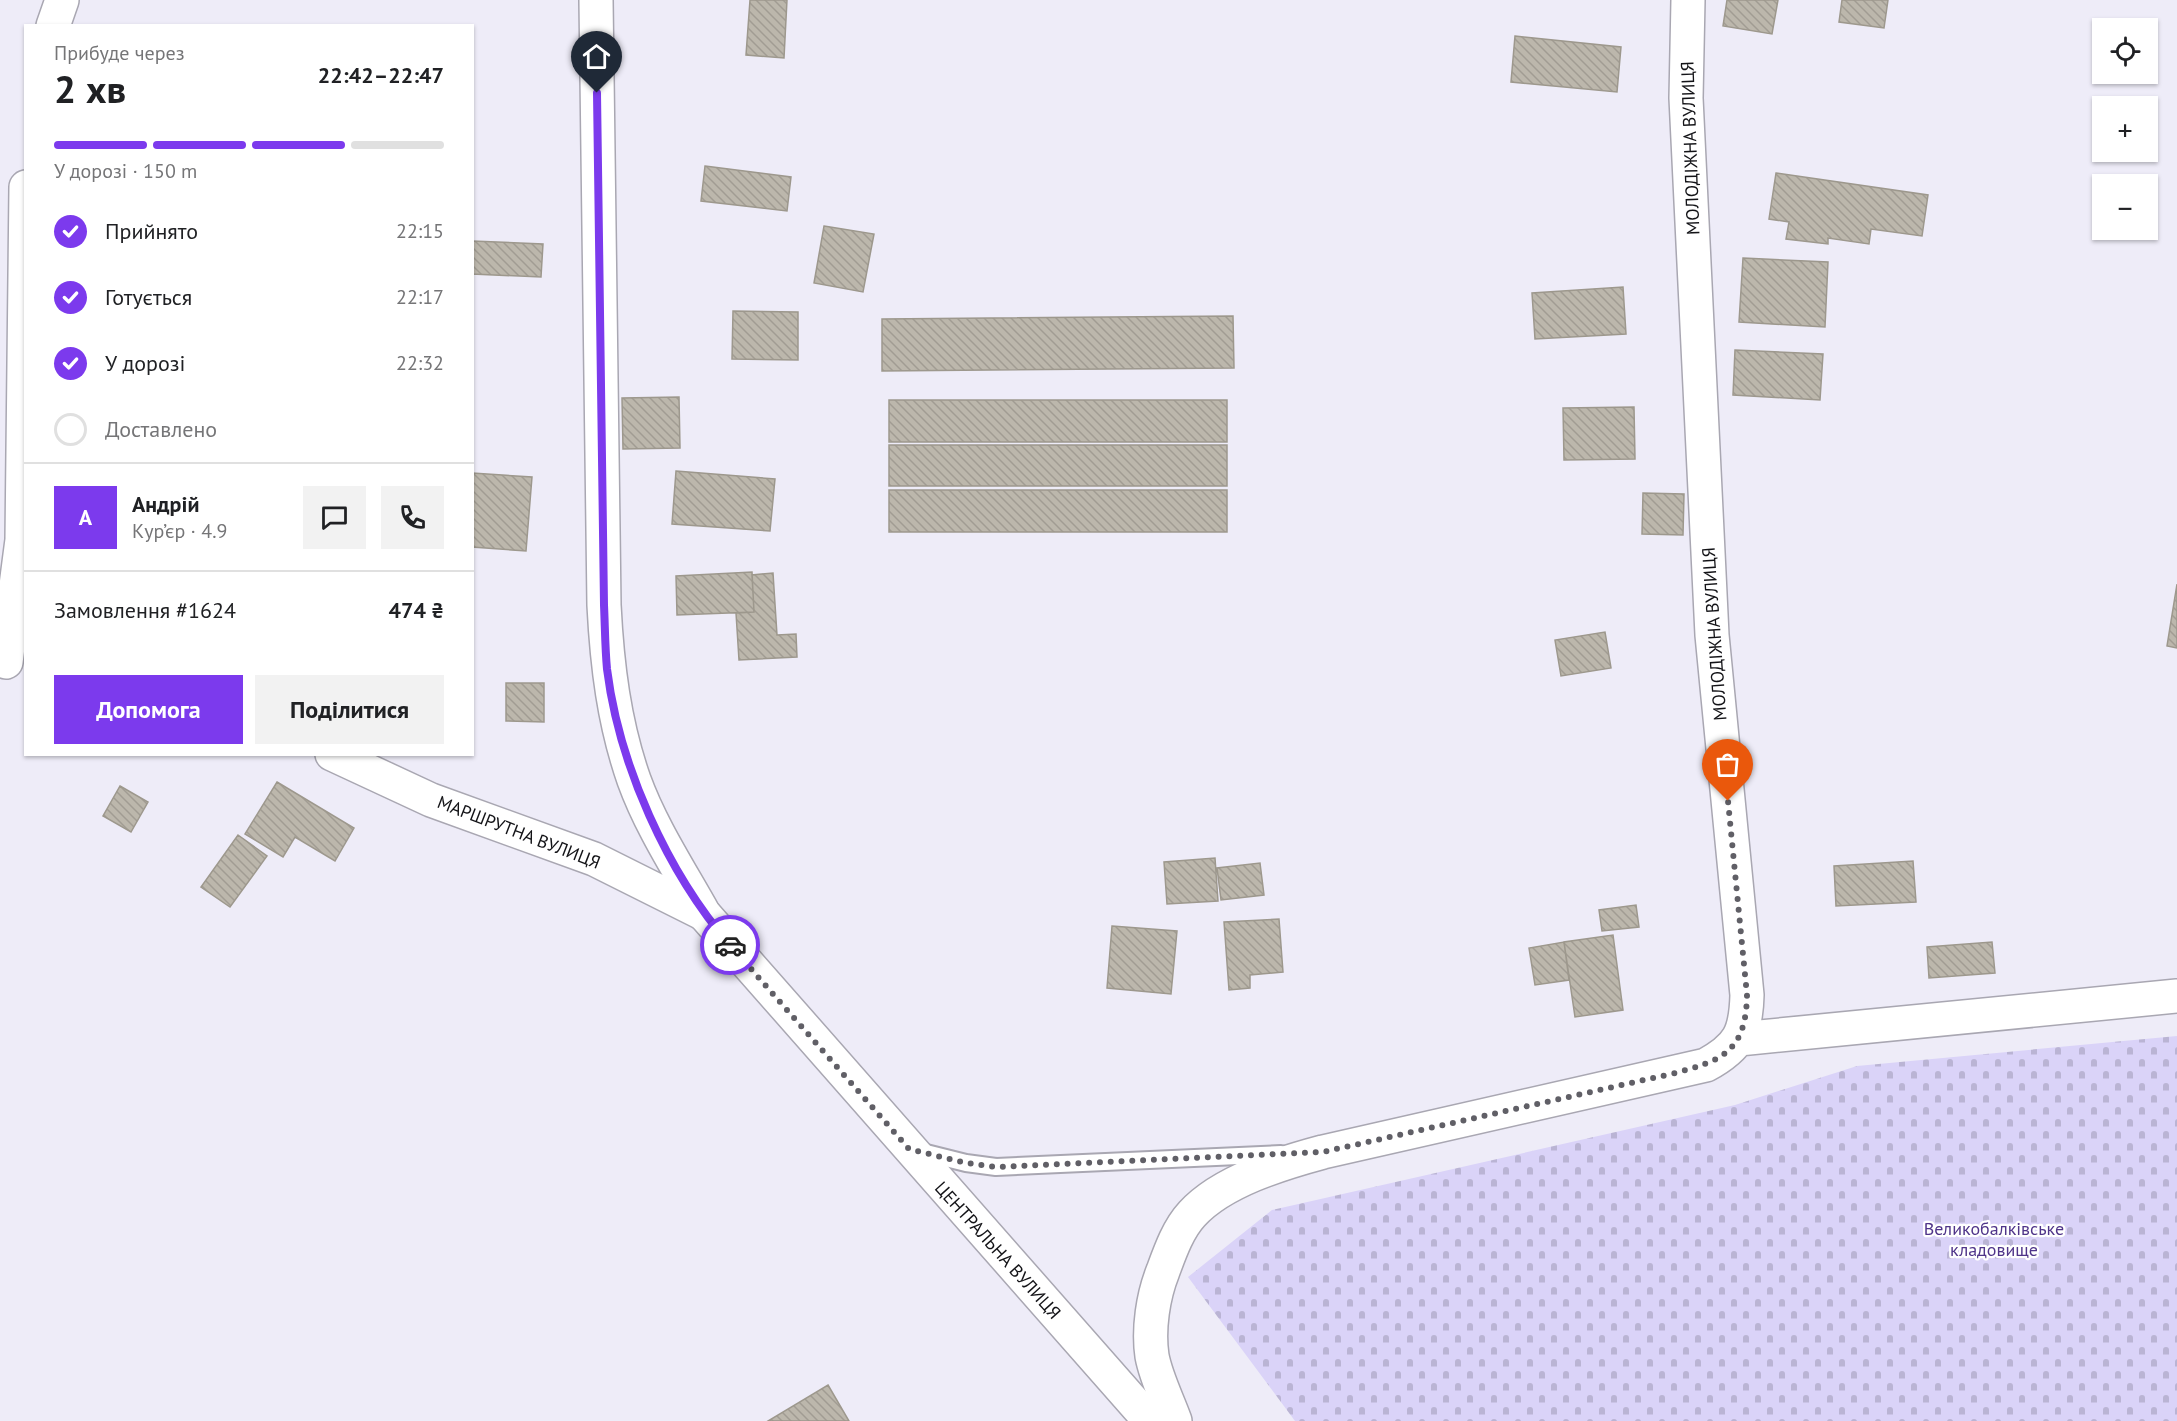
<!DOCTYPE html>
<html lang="uk">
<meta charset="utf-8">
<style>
body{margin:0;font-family:"PT Sans",sans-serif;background:#f2f2f2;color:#202124;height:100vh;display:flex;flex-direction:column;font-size:22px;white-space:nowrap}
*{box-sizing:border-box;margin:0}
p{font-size:20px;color:#757577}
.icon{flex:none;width:33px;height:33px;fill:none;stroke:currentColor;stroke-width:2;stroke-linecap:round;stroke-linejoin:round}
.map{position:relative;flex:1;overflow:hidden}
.drawer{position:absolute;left:24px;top:24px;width:450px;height:732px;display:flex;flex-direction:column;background:#fff;border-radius:0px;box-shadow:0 2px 4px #0004}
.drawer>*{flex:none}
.tools{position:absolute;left:2092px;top:18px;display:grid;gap:12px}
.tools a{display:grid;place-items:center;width:66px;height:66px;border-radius:0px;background:#fff;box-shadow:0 2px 4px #0004;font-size:30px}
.pin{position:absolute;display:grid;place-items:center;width:51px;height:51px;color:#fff;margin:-62px -26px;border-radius:50% 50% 50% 0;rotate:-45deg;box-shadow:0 0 6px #0007}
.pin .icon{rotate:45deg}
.courier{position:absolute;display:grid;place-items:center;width:60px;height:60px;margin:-30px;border:4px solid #7c3aed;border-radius:50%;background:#fff;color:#222;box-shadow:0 2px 8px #0007}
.headline em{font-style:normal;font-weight:600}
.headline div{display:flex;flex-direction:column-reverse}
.headline{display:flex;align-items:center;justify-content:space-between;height:102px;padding:0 30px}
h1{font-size:39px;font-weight:600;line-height:45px}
.bar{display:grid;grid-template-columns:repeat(4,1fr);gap:9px 6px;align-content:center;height:72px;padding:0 30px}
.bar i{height:8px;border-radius:4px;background:#e0e0e0}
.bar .active{background:#7c3aed}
.bar p{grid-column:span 4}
.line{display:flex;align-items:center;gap:15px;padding:0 30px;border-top:2px solid #e0e0e0}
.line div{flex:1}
.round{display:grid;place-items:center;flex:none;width:63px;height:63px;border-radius:0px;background:#f2f2f2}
ol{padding:0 30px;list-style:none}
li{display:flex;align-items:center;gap:18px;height:66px}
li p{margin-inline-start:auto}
li .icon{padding:6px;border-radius:50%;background:#7c3aed;color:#fff;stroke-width:4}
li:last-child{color:#757577}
li i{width:33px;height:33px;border:3px solid #e0e0e0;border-radius:50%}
.action{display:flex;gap:12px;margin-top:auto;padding:12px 30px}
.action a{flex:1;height:69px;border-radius:0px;background:#7c3aed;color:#fff;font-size:24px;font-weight:600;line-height:69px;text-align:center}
.action a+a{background:#f2f2f2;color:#202124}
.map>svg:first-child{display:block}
.cemetery{fill:url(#cemetery-stones)}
.building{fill:url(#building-back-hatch);stroke:#9d988d;stroke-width:1.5}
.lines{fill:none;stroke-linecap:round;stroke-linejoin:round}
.lane-casing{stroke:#a9a7b2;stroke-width:20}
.street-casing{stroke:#a9a7b2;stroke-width:36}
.secondary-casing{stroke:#a9a7b2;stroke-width:36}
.lane{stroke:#fff;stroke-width:16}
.street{stroke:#fff;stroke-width:33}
.secondary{stroke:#fff;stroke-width:33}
.done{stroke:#605f66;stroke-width:6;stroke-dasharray:0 10.8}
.route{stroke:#7c3aed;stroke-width:8}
.labels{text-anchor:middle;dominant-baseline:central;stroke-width:4.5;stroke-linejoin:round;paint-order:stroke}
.street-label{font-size:18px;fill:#131317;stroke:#fff}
.park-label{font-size:18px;fill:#4f3489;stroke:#fff}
</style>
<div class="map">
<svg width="2177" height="1421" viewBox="0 0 2177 1421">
<defs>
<pattern id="cemetery-stones" width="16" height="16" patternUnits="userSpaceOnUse" patternTransform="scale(1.5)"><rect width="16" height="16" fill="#dad3f8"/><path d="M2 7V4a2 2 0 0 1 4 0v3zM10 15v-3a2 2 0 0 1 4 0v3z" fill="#bab4d4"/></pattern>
<pattern id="building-back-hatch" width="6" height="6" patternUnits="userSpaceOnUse" patternTransform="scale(1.5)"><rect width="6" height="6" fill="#bcb7ac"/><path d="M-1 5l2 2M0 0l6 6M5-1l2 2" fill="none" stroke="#a19c93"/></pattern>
</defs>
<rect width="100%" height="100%" fill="#eeecf8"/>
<path class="cemetery" d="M2177,1036V1421H1295L1188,1277L1272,1210L1735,1105L1857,1066Z"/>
<path class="building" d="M750,0H787L784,58L746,55Z
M1727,0H1778L1772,34L1723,26Z
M1842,0H1888L1884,28L1839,22Z
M1515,36L1621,47L1617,92L1511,82Z
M705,166L791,177L787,211L701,201Z
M1776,173L1928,195L1922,236L1871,229L1869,244L1828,238V244L1786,239L1789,222L1769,219Z
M824,226L874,234L863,292L814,283Z
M472,241L543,244L541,277L472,274Z
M1743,258L1828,262L1825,327L1739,322Z
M1623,287L1626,334L1535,339L1532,293Z
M733,311L798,312V360L732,359Z
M1233,316L1234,368L882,371V319Z
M1735,350L1823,354L1820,400L1733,395Z
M679,397L680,448L623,449L622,398Z
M889,400H1227V442H889Z
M1634,407L1635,459L1564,460L1563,408Z
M889,445H1227V486H889Z
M676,471L775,479L770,531L672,524Z
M472,473L532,477L526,551L472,547Z
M889,490H1227V532H889Z
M1643,493L1684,494L1683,535L1642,534Z
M752,572L754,612L677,615L676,576Z
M773,573L777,635L796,634L797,657L739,660L736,613L754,612L752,575Z
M2177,584V648L2167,646Z
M1605,632L1611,668L1561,676L1555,640Z
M506,683H544V722L506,721Z
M277,782L354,828L335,861L295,837L283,857L245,834Z
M120,786L148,802L131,832L103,816Z
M238,835L267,856L230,907L201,887Z
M1215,858L1218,901L1167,904L1164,862Z
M1913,861L1916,902L1836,906L1834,866Z
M1260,863L1264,895L1221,900L1217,868Z
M1636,905L1639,927L1602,931L1599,910Z
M1279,919L1283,972L1250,975V988L1229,990L1224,922Z
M1112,926L1177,931L1171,994L1107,988Z
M1613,935L1623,1010L1575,1017L1564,942Z
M1564,942L1569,980L1535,985L1529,948Z
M1992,942L1995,973L1929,978L1927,947Z
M828,1385L849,1421H768Z"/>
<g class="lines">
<g class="lane-casing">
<path id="lane" d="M918,1151L966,1163L996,1167L1281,1154"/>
</g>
<g class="street-casing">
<path id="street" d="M53,26L62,0
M6,662L22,540L26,187
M332,754L431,800L594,859L704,914
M1739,1039L2177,996
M1175,1421C1168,1401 1156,1378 1152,1356C1148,1329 1153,1296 1163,1271C1170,1252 1178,1229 1192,1214C1222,1181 1282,1163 1323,1152L1706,1065C1739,1047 1746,1033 1747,995L1712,635L1686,98L1688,0"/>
</g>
<g class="secondary-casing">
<path id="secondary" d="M596,0L604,605C607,665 614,723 634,780C651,827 680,871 704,914L1150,1421"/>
</g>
<use href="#lane" class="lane"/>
<use href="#street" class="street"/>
<use href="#secondary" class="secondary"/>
</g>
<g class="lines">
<path class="done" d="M730,945L909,1149L966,1163L996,1167L1323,1152L1671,1074C1722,1061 1746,1052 1747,995L1728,801"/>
<path class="route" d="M597,93L604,605C605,626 605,648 607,669C619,765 667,872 730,945"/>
</g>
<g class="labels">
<g class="street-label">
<text transform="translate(1690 148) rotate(-92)">МОЛОДІЖНА ВУЛИЦЯ</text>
<text transform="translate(1714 634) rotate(-94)">МОЛОДІЖНА ВУЛИЦЯ</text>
<text transform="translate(519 832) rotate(21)">МАРШРУТНА ВУЛИЦЯ</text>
<text transform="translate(998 1250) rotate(48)">ЦЕНТРАЛЬНА ВУЛИЦЯ</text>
</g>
<g class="park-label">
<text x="1994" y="1228">Великобалківське<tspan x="1994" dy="21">кладовище</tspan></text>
</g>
</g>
</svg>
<div class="tools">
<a><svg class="icon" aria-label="locate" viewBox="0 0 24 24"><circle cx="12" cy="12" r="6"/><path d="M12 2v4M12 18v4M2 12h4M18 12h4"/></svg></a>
<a>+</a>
<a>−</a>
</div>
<div class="pin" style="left:1728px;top:801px;background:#ea580c"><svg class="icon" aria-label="bag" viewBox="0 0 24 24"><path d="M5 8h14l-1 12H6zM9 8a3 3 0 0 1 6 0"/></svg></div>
<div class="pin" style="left:597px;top:93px;background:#1f2937"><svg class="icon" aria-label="home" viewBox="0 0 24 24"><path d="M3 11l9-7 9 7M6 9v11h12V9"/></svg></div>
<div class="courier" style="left:730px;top:945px"><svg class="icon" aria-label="car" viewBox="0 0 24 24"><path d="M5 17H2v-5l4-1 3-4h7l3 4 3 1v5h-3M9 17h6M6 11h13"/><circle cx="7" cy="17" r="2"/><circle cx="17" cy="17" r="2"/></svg></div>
<section class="drawer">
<div class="headline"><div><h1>2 хв</h1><p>Прибуде через</p></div><em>22:42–22:47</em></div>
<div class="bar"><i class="active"></i><i class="active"></i><i class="active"></i><i></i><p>У дорозі · 150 m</p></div>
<ol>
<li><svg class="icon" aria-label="check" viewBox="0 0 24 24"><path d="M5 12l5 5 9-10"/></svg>Прийнято<p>22:15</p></li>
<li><svg class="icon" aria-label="check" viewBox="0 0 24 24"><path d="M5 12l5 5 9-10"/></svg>Готується<p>22:17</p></li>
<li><svg class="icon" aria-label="check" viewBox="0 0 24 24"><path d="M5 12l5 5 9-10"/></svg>У дорозі<p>22:32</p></li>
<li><i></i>Доставлено</li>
</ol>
<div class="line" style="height:108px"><b class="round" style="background:#7c3aed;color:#fff">А</b><div><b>Андрій</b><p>Кур’єр · 4.9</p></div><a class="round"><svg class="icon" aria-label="chat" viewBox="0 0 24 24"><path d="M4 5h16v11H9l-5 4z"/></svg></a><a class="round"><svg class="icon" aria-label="phone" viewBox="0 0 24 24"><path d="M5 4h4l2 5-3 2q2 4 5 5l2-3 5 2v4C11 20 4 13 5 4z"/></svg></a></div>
<div class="line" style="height:78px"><div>Замовлення #1624</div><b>474 ₴</b></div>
<div class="action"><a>Допомога</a><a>Поділитися</a></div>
</section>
</div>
